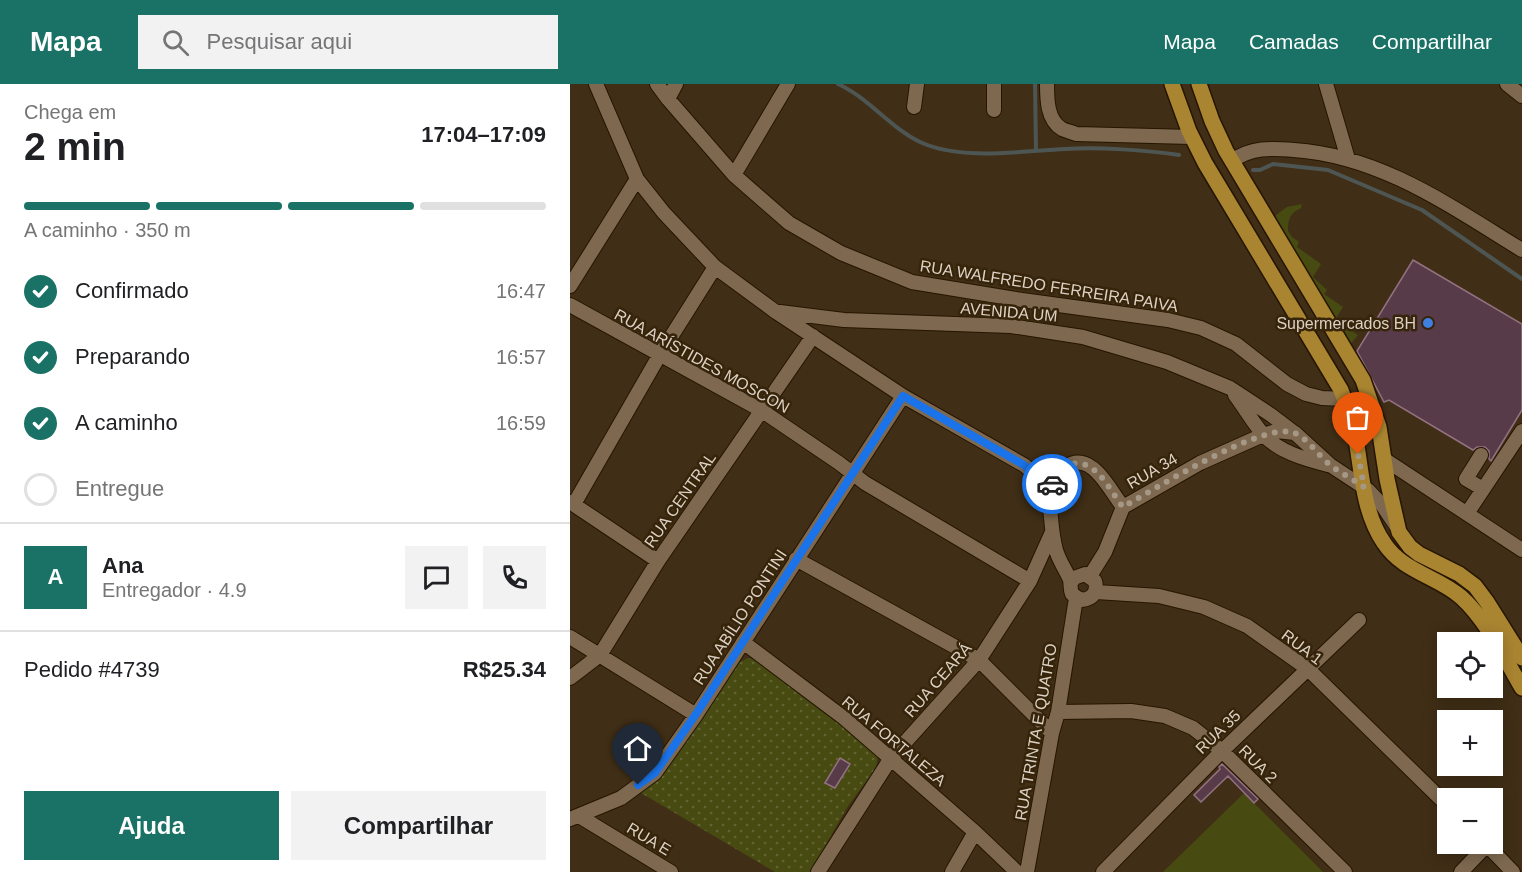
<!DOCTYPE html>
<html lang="pt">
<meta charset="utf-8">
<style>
body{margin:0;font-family:Arial,sans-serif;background:#f2f2f2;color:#202124;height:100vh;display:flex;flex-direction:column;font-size:22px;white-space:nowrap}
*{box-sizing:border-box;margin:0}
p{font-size:20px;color:#757577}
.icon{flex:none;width:33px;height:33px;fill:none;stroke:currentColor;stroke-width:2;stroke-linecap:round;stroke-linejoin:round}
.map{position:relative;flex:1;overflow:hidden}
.details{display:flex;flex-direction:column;background:#fff;width:570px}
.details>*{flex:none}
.buttons{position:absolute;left:867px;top:548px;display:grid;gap:12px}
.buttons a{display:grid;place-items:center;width:66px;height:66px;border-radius:0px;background:#fff;box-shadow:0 3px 15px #0003;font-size:30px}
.pin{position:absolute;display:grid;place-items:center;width:51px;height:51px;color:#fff;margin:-62px -26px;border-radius:50% 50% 50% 0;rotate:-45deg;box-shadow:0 0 6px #0007}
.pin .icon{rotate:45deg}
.courier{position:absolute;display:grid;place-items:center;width:60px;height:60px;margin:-30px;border:4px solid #1a73e8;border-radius:50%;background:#fff;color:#222;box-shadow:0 2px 8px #0007}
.summary em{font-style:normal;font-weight:700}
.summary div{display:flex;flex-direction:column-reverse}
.summary{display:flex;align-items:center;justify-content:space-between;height:102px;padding:0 24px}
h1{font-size:39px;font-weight:700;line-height:45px}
.bar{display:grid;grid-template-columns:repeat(4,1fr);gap:9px 6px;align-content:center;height:72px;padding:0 24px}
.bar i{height:8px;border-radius:4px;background:#e0e0e0}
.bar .on{background:#197265}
.bar p{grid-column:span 4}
.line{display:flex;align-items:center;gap:15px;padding:0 24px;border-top:2px solid #e0e0e0}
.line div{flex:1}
.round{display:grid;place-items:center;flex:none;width:63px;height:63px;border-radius:0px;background:#f2f2f2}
ol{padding:0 24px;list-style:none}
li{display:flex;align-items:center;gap:18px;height:66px}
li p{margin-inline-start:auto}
li .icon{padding:6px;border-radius:50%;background:#197265;color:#fff;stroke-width:4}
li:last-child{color:#757577}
li i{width:33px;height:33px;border:3px solid #e0e0e0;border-radius:50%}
.action{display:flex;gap:12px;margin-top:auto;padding:12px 24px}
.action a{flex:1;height:69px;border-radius:0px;background:#197265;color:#fff;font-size:24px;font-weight:700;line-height:69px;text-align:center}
.action a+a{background:#f2f2f2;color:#202124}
header{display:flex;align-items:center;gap:36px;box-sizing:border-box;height:84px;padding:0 30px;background:#197265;color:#fff}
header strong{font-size:28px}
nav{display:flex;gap:33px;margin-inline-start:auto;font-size:21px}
.search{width:420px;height:54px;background:#f2f2f2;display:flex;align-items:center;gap:15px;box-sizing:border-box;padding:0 21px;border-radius:0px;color:#757577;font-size:22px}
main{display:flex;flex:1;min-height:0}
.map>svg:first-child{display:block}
.grass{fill:#474b11}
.park{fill:url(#park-dots)}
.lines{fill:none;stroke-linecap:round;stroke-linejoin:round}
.stream{stroke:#4e5654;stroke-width:4}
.building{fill:#583b49;stroke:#937281;stroke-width:1.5}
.minor-casing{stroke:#261500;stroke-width:16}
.major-casing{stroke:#261500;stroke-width:18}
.minor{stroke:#7e6950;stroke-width:14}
.major{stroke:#aa8531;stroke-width:15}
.done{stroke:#a59886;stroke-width:6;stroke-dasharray:0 10.8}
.route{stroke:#1a73e8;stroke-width:8}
.shop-dot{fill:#3f7fe0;stroke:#36240b;stroke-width:2}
.labels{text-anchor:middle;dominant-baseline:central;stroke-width:5;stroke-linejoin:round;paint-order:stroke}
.street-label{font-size:16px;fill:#dcd1c3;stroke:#36240b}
.poi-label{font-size:16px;fill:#dcd1c3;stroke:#36240b;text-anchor:end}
</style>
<header>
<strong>Mapa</strong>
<div class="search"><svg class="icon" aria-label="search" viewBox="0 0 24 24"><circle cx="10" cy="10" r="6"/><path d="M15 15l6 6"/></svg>Pesquisar aqui</div>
<nav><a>Mapa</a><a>Camadas</a><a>Compartilhar</a></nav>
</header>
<main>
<section class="details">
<div class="summary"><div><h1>2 min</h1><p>Chega em</p></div><em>17:04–17:09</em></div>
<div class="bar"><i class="on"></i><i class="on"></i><i class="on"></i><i></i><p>A caminho · 350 m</p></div>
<ol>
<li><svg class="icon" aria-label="check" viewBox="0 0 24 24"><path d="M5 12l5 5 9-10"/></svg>Confirmado<p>16:47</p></li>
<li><svg class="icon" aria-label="check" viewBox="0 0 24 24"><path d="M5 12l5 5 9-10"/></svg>Preparando<p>16:57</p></li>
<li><svg class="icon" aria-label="check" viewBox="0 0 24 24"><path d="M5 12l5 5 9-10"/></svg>A caminho<p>16:59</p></li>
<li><i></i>Entregue</li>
</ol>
<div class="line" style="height:108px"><b class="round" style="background:#197265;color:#fff">A</b><div><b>Ana</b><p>Entregador · 4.9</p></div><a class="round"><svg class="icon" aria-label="chat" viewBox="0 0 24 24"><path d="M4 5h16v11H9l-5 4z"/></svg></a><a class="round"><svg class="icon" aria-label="phone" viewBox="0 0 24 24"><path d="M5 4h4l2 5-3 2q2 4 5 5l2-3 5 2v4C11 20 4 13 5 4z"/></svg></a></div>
<div class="line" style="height:78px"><div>Pedido #4739</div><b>R$25.34</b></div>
<div class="action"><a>Ajuda</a><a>Compartilhar</a></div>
</section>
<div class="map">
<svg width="952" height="788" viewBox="0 0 952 788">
<defs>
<pattern id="park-dots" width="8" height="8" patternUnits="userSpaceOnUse" patternTransform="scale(1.5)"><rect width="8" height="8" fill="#474b11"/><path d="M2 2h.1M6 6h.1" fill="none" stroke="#616432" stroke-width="1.8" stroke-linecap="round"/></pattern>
</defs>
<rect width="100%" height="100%" fill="#402e16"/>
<path class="grass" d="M732,120L731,124C720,129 718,135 718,147L722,153L729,158L727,163L751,180L743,193L757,206L754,210L773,223L765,236L788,251L780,261L706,135V131L717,123Z
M674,709L753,788H593Z"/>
<path class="park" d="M178,574L196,576L308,672L306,684L278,722L240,788H205L71,709L92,689L167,580Z"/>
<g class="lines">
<path class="stream" d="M268,0C299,14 319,43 350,58C391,77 451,67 495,65C530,63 575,66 609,71
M465,0L466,67
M683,86H690L703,80L758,86L852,126L952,195"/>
</g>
<path class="building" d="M843,176L952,240V326L921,377L919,375V367L915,363H907L903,366L819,316L814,318L787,267Z
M270,674L280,680L265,704L255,699Z
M652,680L688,715L684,719L658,692L631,718L624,711L650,685L649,683Z"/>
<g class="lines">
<g class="minor-casing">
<path id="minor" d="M26,0L67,95L94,129L145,183L206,228L333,312L454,381C489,408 476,430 486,466C489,477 496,486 500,496C501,501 500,505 502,510L511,516C523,515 528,508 525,497L515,490L504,494L501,499
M87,0L98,15L164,91L219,139L271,169L342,198L452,216L598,236L631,244L666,260L717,300L736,310L752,314L774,315
M477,0C477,15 477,36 492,45C496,47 502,48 506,50L622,53
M756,0L778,75
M937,0L952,12
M98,15L106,0
M344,23L347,0
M424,26V0
M662,77C681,63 701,64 724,66C811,72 880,122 952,166
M164,91L218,0
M0,202L67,95
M0,221L191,326L269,379L295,399L460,497
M210,228L274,236L441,242L513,253L597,278L660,304L701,331L726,350L760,381L798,406L813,422L827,443
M665,311C674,323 682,337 692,349C708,368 735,375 758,381
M911,371L896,395L913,405
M814,375L952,466
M478,410C486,388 504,365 527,388C537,398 544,411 553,423
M0,418L88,477
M4,420L89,272L145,183
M553,423L630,379L693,351L706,347L725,349
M898,428L952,347
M226,475L409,576L482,649
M520,492L535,468L553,423
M526,508L589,512L634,523L677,542L738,585L878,722
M0,553L126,631
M173,558L274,634L405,748L447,788
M0,594L30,571L88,477L243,252
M488,628L561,627L595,632L623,644L652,667L775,788
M9,732L101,788
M0,735L51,714L85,689L126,631L333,312
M915,759L943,788
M248,788L321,674L409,576L460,497L482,448
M382,788L405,748
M457,788L482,649L488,628L506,514
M533,788L652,667L789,536
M891,788L917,761"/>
</g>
<g class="major-casing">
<path id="major" d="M602,0L619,47L635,79L771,306C776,320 782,335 785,350C792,386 792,427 814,459C833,488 867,492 891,513C916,535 935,575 952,604
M629,0L642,37L656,67L793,296L809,343L817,395L829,448L840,463L849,470L889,490L905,502L917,518L952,574"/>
</g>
<use href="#minor" class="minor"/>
<use href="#major" class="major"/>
</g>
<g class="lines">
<path class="done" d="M482,400C484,392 489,386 496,382C524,369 539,406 553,423C583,406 695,336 725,349C738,355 748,371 759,380C770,389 783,395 794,403L788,370"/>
<path class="route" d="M68,701L85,689L126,630L333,312L454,381L474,400L478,410L482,400"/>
</g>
<circle class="shop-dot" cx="858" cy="239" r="6"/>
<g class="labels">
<g class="street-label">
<text transform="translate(479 202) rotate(9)">RUA WALFREDO FERREIRA PAIVA</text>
<text transform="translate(439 228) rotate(5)">AVENIDA UM</text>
<text transform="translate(132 277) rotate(29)">RUA ARÍSTIDES MOSCON</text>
<text transform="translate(582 387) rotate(-30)">RUA 34</text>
<text transform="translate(110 416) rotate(-55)">RUA CENTRAL</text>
<text transform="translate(170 533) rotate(-57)">RUA ABÍLIO PONTINI</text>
<text transform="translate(732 563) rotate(37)">RUA 1</text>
<text transform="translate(368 596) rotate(-49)">RUA CEARÁ</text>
<text transform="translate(466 648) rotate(-80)">RUA TRINTA E QUATRO</text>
<text transform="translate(648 648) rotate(-44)">RUA 35</text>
<text transform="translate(324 657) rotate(40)">RUA FORTALEZA</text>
<text transform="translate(688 680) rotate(45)">RUA 2</text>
<text transform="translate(79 755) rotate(31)">RUA E</text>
</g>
<g class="poi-label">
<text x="846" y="239">Supermercados BH</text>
</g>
</g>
</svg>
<div class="buttons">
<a><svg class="icon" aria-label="locate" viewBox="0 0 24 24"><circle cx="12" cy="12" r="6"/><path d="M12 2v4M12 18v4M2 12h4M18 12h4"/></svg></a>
<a>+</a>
<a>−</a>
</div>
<div class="pin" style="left:788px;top:370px;background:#ea580c"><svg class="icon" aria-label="bag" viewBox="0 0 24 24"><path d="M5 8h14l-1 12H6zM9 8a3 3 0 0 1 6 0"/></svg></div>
<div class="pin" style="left:68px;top:701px;background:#1f2937"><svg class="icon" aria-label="home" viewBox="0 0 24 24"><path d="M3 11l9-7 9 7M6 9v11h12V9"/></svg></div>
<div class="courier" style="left:482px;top:400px"><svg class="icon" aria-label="car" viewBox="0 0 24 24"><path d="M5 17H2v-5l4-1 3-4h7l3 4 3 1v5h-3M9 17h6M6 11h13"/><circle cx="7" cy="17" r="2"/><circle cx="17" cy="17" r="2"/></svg></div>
</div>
</main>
